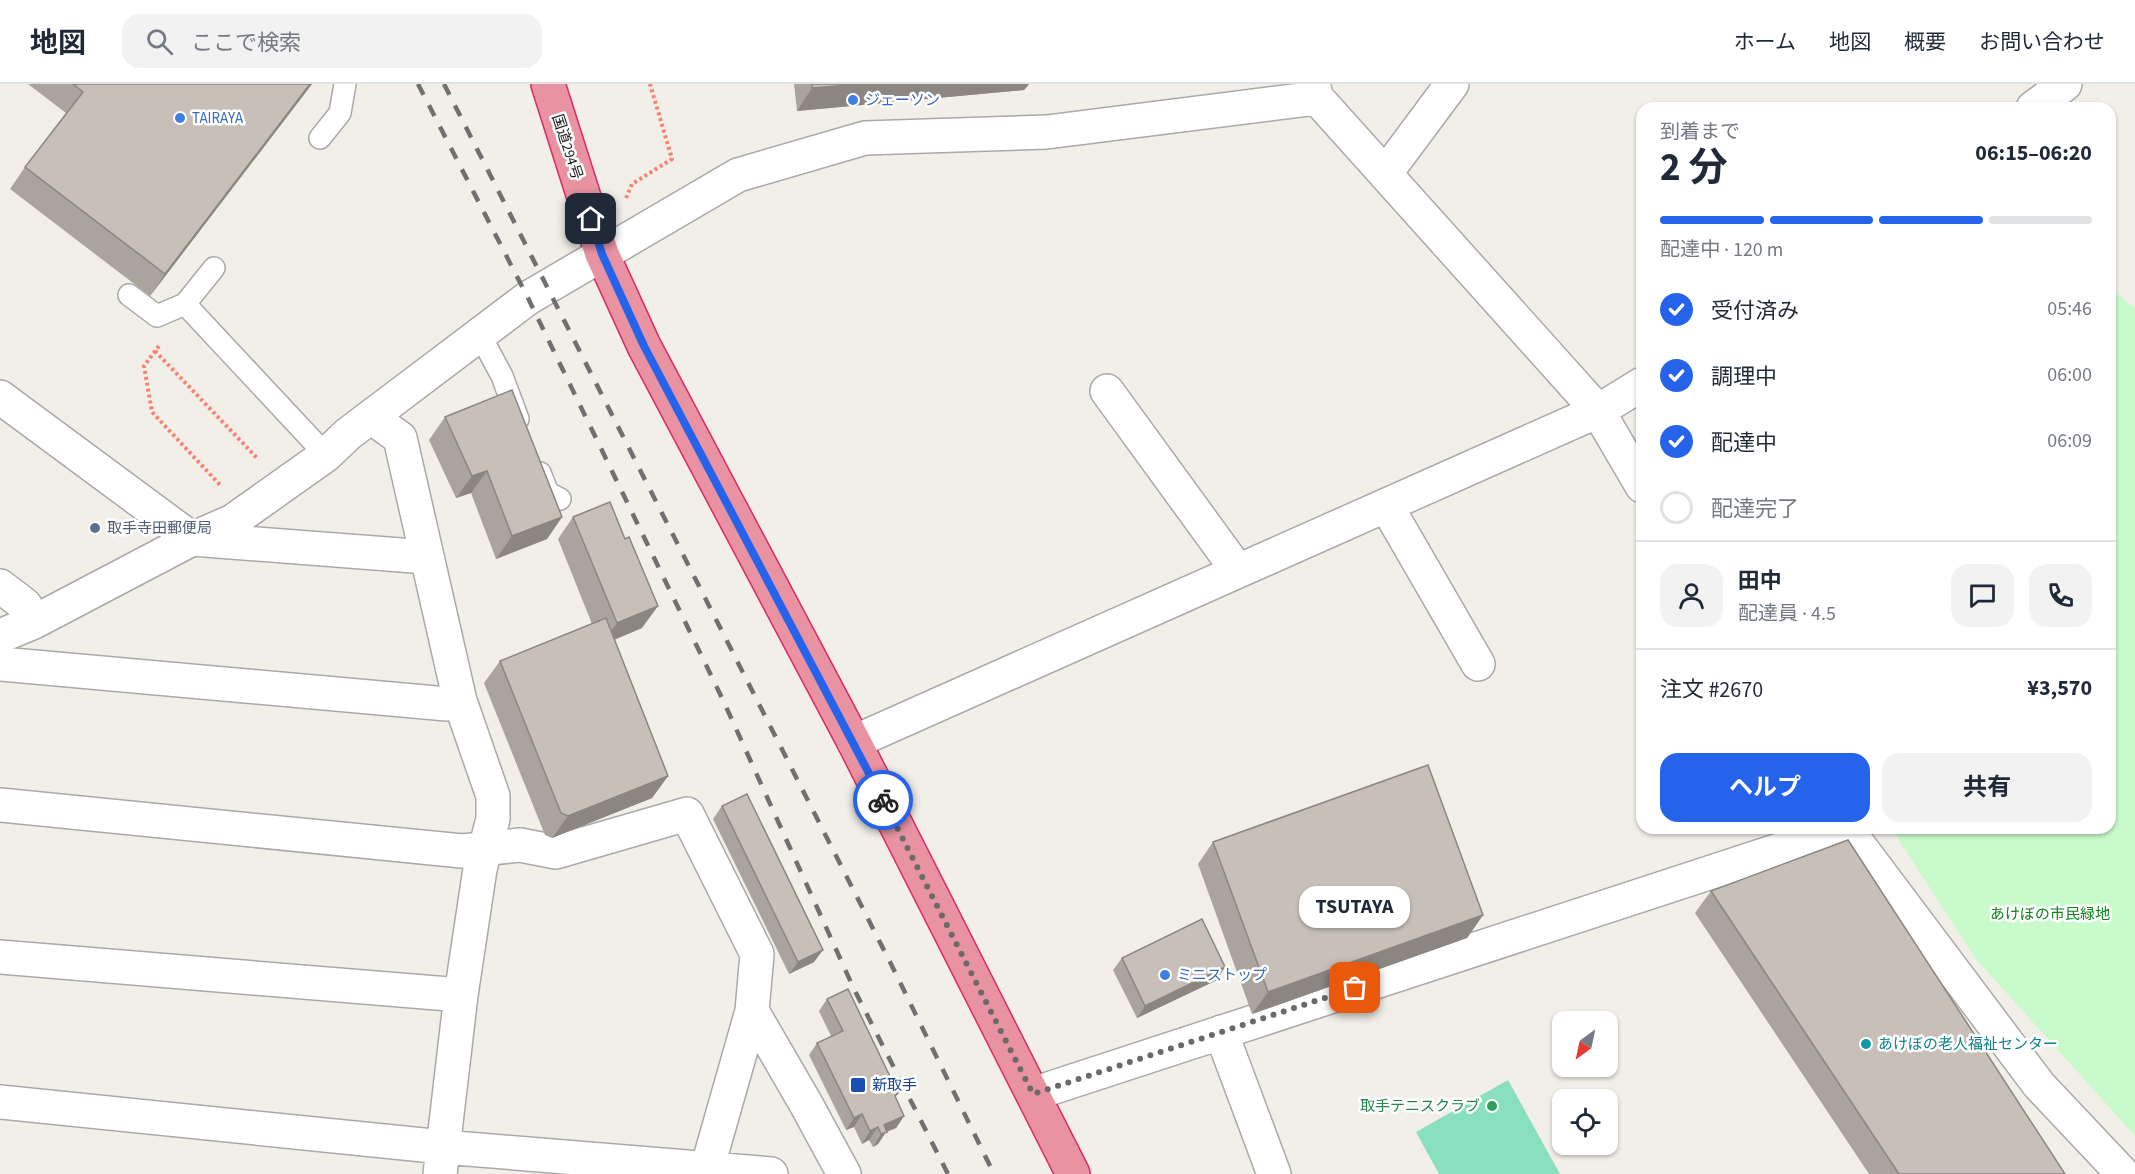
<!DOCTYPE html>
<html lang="ja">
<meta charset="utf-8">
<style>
body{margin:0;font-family:"Source Sans 3","Noto Sans JP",sans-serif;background:#f2f2f3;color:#1f2937;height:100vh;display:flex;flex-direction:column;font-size:22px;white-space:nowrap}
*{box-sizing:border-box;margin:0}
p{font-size:20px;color:#747a83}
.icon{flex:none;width:33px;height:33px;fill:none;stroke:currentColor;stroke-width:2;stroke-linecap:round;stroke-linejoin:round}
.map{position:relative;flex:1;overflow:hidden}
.details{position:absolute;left:1636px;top:18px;width:480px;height:732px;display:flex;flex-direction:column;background:#fff;border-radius:18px;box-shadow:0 2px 4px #0004}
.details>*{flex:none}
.needle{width:39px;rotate:213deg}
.controls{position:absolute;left:1552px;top:927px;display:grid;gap:12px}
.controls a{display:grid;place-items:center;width:66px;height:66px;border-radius:12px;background:#fff;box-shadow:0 2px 4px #0004;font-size:30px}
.pin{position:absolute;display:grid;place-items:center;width:51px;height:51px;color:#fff;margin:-26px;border-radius:12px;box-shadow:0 3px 9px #0006}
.courier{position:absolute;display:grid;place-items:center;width:60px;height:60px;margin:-30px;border:4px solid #2563eb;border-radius:50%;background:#fff;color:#222;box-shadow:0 2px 8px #0007}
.bubble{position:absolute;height:42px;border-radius:18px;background:#fff;box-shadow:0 2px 4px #0004;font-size:20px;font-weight:700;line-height:42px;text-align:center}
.headline em{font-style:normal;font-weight:700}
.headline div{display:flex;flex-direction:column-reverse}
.headline{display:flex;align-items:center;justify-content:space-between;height:102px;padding:0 24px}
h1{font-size:39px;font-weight:700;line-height:45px}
.bar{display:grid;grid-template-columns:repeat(4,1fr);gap:9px 6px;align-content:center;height:72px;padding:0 24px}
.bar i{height:8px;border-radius:4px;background:#e0e1e3}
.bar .selected{background:#2563eb}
.bar p{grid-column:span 4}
.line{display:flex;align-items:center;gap:15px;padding:0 24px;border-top:2px solid #e0e1e3}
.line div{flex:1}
.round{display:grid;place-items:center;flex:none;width:63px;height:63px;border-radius:18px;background:#f2f2f3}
ol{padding:0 24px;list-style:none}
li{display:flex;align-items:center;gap:18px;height:66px}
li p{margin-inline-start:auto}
li .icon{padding:6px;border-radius:50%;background:#2563eb;color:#fff;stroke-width:4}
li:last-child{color:#747a83}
li i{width:33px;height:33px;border:3px solid #e0e1e3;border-radius:50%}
.action{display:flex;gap:12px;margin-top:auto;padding:12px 24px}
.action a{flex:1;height:69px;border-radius:18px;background:#2563eb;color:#fff;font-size:24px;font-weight:700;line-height:69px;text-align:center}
.action a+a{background:#f2f2f3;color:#1f2937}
header{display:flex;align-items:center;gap:36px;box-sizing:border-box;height:84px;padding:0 30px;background:#fff;border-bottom:2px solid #e0e1e3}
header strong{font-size:28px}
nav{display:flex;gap:33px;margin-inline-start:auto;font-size:21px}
.search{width:420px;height:54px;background:#f2f2f3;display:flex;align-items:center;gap:15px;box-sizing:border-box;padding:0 21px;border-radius:18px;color:#747a83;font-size:22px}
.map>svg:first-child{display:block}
.park{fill:#c8facc}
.pitch{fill:#88e0be}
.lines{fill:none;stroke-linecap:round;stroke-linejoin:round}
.lane-casing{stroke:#a9a9a9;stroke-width:24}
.street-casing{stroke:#a9a9a9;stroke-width:36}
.highway-casing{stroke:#dc2a67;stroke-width:36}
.path{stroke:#fa8072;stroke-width:4;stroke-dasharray:3 3;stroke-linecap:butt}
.lane{stroke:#fff;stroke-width:21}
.street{stroke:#fff;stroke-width:33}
.highway{stroke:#e892a2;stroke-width:33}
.rail{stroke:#707070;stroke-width:4.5;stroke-dasharray:12 12;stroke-linecap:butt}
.wall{fill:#aba49e}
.shaded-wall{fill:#8b8681}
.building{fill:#c7bfb8;stroke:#8b8681;stroke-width:1.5}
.done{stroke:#6b6a68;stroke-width:6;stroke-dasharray:0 10.8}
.route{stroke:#2563eb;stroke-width:8}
.shop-dot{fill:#3f7fe0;stroke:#fff;stroke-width:2}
.service-dot{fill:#5c6f8a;stroke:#fff;stroke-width:2}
.culture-dot{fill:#0f9aa8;stroke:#fff;stroke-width:2}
.transit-dot{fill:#1a4fb4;stroke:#fff;stroke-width:2}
.leisure-dot{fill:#2e9e5b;stroke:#fff;stroke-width:2}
.labels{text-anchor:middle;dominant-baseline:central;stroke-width:5;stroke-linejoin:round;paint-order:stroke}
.shop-label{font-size:15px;fill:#366cbe;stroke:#fff;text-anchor:start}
.street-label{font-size:15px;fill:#222;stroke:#fff}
.service-label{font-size:15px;fill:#4e5e75;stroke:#fff;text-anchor:start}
.park-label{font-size:15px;fill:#0c8416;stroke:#fff}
.culture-label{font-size:15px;fill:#0d838f;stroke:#fff;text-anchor:start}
.transit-label{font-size:15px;fill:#164399;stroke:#fff;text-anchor:start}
.leisure-label{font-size:15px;fill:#27864d;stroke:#fff;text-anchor:end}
</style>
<header>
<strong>地図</strong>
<div class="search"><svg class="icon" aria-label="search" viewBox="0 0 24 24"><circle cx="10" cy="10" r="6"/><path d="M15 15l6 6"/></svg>ここで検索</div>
<nav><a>ホーム</a><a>地図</a><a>概要</a><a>お問い合わせ</a></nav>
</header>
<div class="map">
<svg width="2135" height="1090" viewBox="0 0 2135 1090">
<rect width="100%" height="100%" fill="#f2efe9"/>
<path class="park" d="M2111,205L2135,224V1052L1976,875L1891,744H2110Z"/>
<path class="pitch" d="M1508,996L1560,1090H1439L1416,1048Z"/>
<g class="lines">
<g class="lane-casing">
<path id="lane" d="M320,54L340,29L345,0
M129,211L157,232L185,220L326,371
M185,220L214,184
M480,251L502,292L518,335
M540,389L548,409L560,415"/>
</g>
<g class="street-casing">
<path id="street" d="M1313,0L1317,14L1598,327L1642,300
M2033,24L2065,0
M1385,90L1452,0
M1107,307L1238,487
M0,313L192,455L427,473
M371,333L400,354L460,617
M1386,421L1478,580
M0,502L25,521L34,538
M0,552L34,538L192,455L233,437L326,371L348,350L528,214L738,91L865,54L1047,48L1317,14
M0,578L1,580L447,620L460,617L493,712V735L480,785L461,911L440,1090
M854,658L1598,327L1642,402
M0,721L462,767L520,761L556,768L687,730L757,870L752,927L806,1020L844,1090
M1846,744L2039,1001L2123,1090
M0,873L461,911
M1221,948L1274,1090
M1033,1010L1846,744
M0,1018L443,1063L771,1090
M707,1085L752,927"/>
</g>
<g class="highway-casing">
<path id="highway" d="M548,0L602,170L644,262L854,658L1073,1090"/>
</g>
<path class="path" d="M626,114L632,100L672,75L650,0
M159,262L144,282L152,328L221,402
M155,267L258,375"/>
<use href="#lane" class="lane"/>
<use href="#street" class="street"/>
<use href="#highway" class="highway"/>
<path class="rail" d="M418,0L528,214L723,616L854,905L948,1090
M444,0L891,880L994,1090"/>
</g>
<path class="wall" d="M28,0H312L150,212L10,105L25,83L66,29Z
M794,0H1029L1024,6L797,27Z
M445,333L562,433L547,455L496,475L471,409L456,414L429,356Z
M573,433L642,544L614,556L668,692L652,714L552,754L545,751L484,599L500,577L592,540L558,455Z
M722,722L814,878L789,890L713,735Z
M1213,758L1483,831L1467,854L1252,930L1198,780Z
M1711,807L2065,1090H1869L1695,829Z
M1122,874L1217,896L1137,934L1113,886Z
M827,915L898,1009L895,1013L904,1032L896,1044L886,1048L878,1060L873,1063L869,1056L862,1060L854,1043L846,1046L809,971L817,959L831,952L819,927Z"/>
<path class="shaded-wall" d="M310,0H312L150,212L165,190Z
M860,0H1029L1024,6L797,27L812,4Z
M487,387L471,409L456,414L472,392Z
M562,433L547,455L496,475L512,452Z
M658,522L642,544L601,561L617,539Z
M668,692L652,714L552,754L568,732Z
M1483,831L1467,854L1252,930L1268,908Z
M823,866L814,878L789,890L798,878Z
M1225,883L1217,896L1137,934L1145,922Z
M862,1030L854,1043L846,1046L854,1034Z
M904,1032L896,1044L886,1048L878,1060L873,1063L881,1050L884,1041Z
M878,1043L869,1056L862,1060L870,1047Z"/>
<path class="building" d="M73,0H310L165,190L25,83L83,8Z
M812,0H860L812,4Z
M512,306L562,433L512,452L487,387L472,392L445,333Z
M610,418L625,455L629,453L658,522L617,539L573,433Z
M606,534L668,692L568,732L561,729L500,577Z
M1428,681L1483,831L1268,908L1213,758Z
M747,710L823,866L798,878L722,722Z
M1848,756L2065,1090H1899L1711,807Z
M1202,835L1225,883L1145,922L1122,874Z
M848,905L898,1009L895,1012L904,1032L884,1041L887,1048L881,1050L878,1043L870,1047L862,1030L854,1034L817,959L843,947L827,915Z"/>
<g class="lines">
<path class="done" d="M883,716L1033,1010L1355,904"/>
<path class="route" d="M591,135L602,170L644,262L883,716"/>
</g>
<g class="shop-dot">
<circle cx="853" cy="16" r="6"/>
<circle cx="180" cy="34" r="6"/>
<circle cx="1165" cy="891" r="6"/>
</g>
<circle class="service-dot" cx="95" cy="444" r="6"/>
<circle class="culture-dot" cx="1866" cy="960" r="6"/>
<rect class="transit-dot" x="850" y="993" width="16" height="16" rx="3"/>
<circle class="leisure-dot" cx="1492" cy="1022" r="6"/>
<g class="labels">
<g class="shop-label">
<text x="865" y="16">ジェーソン</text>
<text x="192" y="34">TAIRAYA</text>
<text x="1177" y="891">ミニストップ</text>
</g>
<g class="street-label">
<text transform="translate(567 63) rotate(72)">国道294号</text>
</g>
<g class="service-label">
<text x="107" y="444">取手寺田郵便局</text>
</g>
<g class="park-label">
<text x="2050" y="830">あけぼの市民緑地</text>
</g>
<g class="culture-label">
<text x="1878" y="960">あけぼの老人福祉センター</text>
</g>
<g class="transit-label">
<text x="872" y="1001">新取手</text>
</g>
<g class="leisure-label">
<text x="1480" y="1022">取手テニスクラブ</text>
</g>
</g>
</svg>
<div class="controls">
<a><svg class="needle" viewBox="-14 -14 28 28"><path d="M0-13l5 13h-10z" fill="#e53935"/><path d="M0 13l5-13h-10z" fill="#747a83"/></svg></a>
<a><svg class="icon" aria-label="locate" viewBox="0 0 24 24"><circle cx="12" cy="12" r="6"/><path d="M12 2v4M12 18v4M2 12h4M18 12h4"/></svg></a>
</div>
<div class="pin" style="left:1355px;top:904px;background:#ea580c"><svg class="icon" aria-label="bag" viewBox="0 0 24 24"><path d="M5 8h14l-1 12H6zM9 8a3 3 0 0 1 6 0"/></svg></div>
<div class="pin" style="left:591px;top:135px;background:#1f2937"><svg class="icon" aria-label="home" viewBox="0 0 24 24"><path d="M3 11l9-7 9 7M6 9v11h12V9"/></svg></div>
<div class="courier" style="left:883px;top:716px"><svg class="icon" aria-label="bike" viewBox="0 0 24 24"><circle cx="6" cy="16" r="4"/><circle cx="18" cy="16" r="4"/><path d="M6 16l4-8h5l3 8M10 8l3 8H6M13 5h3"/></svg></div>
<div class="bubble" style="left:1299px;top:802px;width:111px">TSUTAYA</div>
<section class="details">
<div class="headline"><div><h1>2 分</h1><p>到着まで</p></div><em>06:15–06:20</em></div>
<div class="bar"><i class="selected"></i><i class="selected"></i><i class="selected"></i><i></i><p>配達中 · 120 m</p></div>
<ol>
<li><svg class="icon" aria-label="check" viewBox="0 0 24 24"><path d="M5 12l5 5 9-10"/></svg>受付済み<p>05:46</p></li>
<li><svg class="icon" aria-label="check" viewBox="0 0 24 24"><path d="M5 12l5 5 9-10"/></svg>調理中<p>06:00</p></li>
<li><svg class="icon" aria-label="check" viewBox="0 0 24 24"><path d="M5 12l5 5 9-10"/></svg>配達中<p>06:09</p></li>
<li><i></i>配達完了</li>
</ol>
<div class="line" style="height:108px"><a class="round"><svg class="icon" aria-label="person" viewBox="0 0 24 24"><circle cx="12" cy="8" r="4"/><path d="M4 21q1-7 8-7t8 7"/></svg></a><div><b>田中</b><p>配達員 · 4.5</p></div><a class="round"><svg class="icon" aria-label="chat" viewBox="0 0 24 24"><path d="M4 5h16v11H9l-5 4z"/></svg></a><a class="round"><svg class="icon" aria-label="phone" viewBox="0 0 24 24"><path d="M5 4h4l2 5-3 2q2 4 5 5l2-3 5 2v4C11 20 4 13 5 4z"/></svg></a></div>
<div class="line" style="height:78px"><div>注文 #2670</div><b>¥3,570</b></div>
<div class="action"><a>ヘルプ</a><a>共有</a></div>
</section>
</div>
